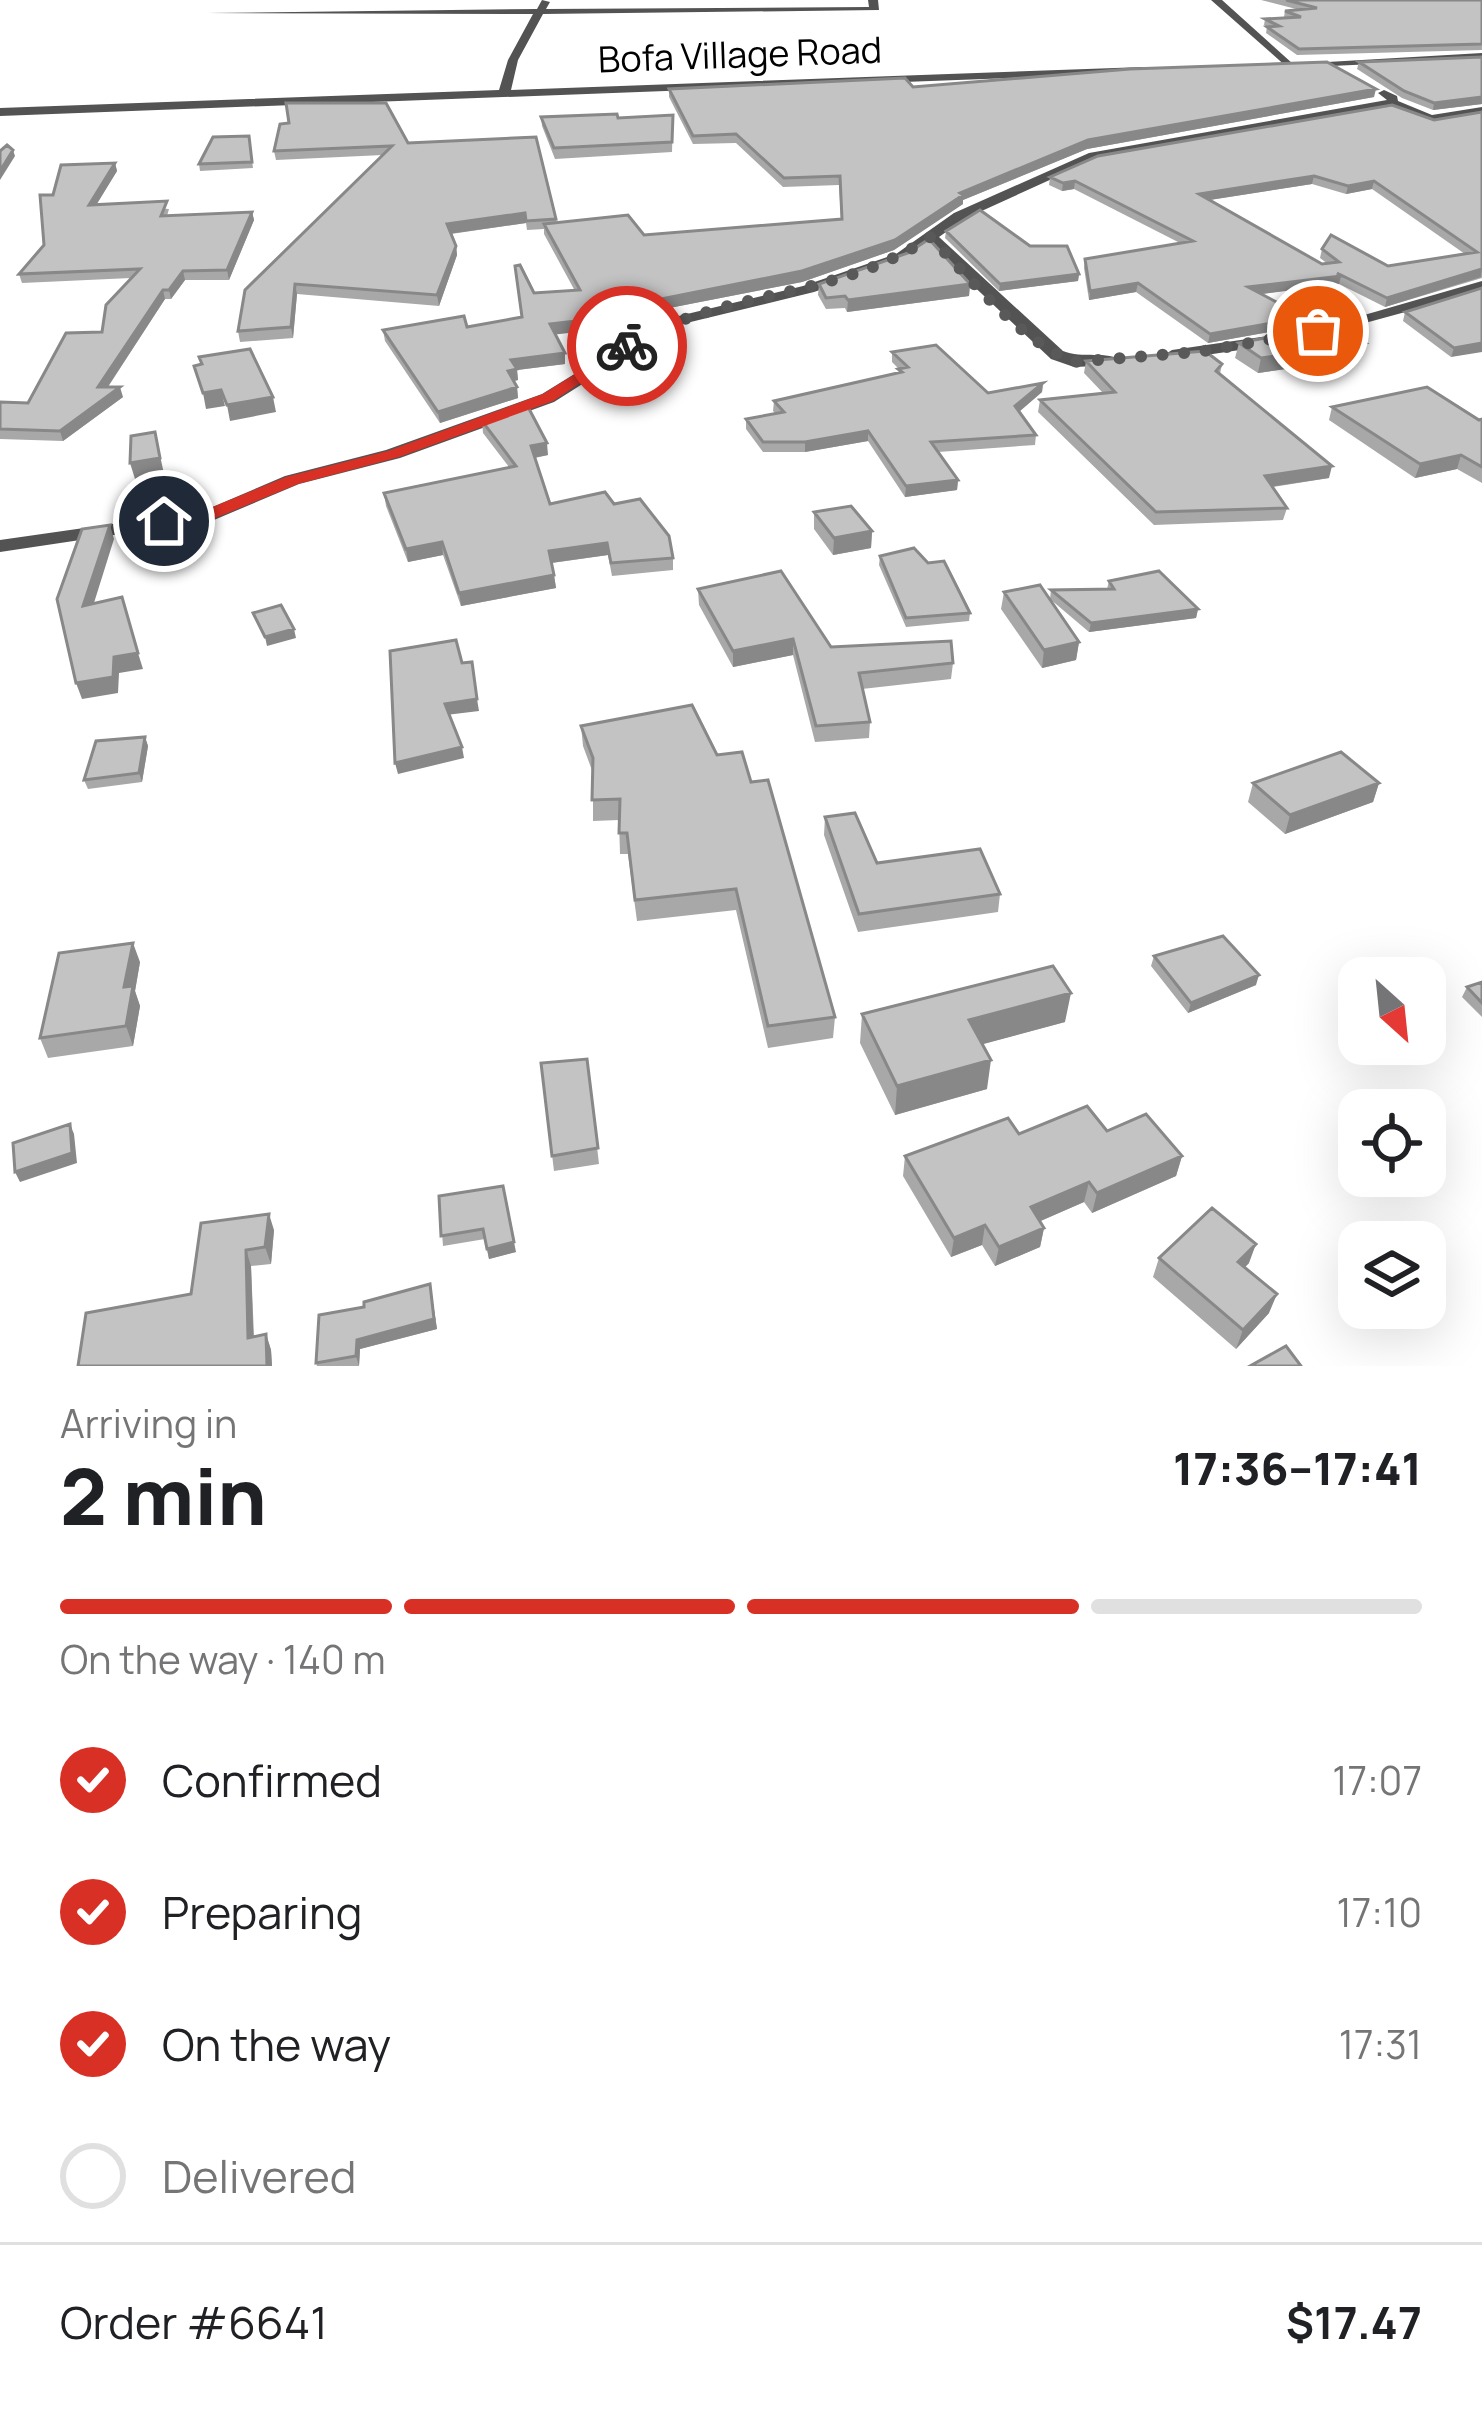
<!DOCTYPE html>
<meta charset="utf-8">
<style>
body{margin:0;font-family:Manrope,sans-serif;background:#f6f6f6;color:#202124;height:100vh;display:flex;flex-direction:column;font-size:45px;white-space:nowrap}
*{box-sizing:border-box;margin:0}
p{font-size:39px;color:#757577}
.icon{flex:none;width:66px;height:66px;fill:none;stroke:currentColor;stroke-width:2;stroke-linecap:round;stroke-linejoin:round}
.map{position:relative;height:1366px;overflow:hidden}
.panel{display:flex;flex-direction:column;background:#fff;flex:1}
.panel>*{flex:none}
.needle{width:78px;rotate:153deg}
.fabs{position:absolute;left:1338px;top:957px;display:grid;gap:24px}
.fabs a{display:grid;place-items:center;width:108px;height:108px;border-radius:24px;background:#fff;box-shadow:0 12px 48px #0002;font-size:60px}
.pin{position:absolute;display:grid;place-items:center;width:102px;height:102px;color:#fff;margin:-51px;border:6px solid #fff;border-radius:50%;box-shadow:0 3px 12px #0007}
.courier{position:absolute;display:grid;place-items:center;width:120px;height:120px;margin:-60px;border:9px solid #d93025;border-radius:50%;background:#fff;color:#222;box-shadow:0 3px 15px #0007}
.overview em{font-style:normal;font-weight:800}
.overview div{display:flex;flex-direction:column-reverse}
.overview{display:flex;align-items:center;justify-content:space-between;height:204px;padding:0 60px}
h1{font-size:78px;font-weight:800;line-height:90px}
.bar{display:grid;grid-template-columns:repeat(4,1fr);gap:18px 12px;align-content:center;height:144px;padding:0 60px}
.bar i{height:15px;border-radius:9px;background:#e0e0e0}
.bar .active{background:#d93025}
.bar p{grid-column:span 4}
.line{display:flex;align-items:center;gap:30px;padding:0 60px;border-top:3px solid #e0e0e0}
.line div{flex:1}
ol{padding:0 60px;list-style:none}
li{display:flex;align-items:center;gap:36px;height:132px}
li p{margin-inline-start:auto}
li .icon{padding:12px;border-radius:50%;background:#d93025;color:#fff;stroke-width:4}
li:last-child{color:#757577}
li i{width:66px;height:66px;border:6px solid #e0e0e0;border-radius:50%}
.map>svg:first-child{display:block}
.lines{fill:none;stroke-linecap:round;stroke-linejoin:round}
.minor{fill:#535353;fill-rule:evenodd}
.wall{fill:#a8a8a8;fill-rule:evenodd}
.shaded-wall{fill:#888}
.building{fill:#c3c3c3;stroke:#888;stroke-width:3;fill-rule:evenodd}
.route{fill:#d93025}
.done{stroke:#595959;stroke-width:12;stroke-dasharray:0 21.6}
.labels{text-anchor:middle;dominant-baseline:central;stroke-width:9;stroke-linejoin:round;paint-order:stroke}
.far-street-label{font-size:36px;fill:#000;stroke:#fff}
</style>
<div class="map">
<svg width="1482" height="1366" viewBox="0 0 1482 1366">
<rect width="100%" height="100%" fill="#fff"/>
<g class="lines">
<path class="minor" d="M542,0L550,2L546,9L869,7L868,0H878L879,10L543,14L518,60L511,90L1143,67L1148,70L1143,73L0,116V108L499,90L508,60L533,14L207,13L537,9Z
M1211,0H1222L1293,64L1482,53V59L1288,68Z
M1384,90L1397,96L1398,101L1432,115L1482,107V115L1431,123L1391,107L1096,159L964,219L939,237L1063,351C1082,359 1107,350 1123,361L1120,365L1074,367L1051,359L929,244L906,260L814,292L674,326L554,402L400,458L299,484L214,520L0,552V540L203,511L285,476L386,450L542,394L662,320L803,286L896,254L954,213L1089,153L1387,100L1378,93Z
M1482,281V291L1303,340L1295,335Z
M1268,336L1274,337V345L1172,360L1164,355L1172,350Z"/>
</g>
<path class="wall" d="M1261,0H1482V50L1297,55L1266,33L1267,27L1264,25L1265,19L1284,17L1285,11L1300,10Z
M1482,57V104L1433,110L1402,98L1357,69L1359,62Z
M913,87L1374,97L1087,149L963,200V204L894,250L802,282L659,310V317L647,324L555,334L565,364L517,370L518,380L514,381L517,387L518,398L440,423L385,341L383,330L467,327L522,317L534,293L575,291L544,234V229L527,230L526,223L451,234L456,246L457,255L439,306L297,294L293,338L240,342L238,331L383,155L276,160L274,151L408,143L556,219L557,223L644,235L841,219L839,185L783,187L736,143L693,144L669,97V89Z
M1482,112V278L1385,307L1339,284L1261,294L1305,317L1303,326L1208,343L1136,292L1089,300L1084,268L1085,259L1180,243L1074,189L1062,191L1049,185L1050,177ZM1312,184L1346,194L1372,189L1465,254L1388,266L1322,249L1320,258L1328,264H1322L1209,200Z
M673,115L672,152L555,159L542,126L541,117L618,118Z
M249,136L253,168L200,171L199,164Z
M115,163L117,171L97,204L169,209L167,216L252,212L254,220L229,280H185L171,299H165L108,387L123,397L63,441L0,439V402L28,403L102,332L131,278L22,283L19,274L44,245L53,195Z
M946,231L1079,274L1078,281L999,291L945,238Z
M819,284H970L969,296L847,312L845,308L826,309L818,295Z
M1482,288L1451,357L1403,321L1405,312Z
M1239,343L1361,358L1258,373L1235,358Z
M892,352L988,393L1043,383L1042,392L1019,412L1036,435L1035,445L938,452L958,480L957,490L905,497L868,441L805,452H763L746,429V419L776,414L773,411L774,401L898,373L899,369L892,362Z
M1086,361L1222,364L1220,374L1329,478L1273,487L1287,508L1283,520L1154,525L1038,412L1040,400L1103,393L1084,373Z
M1332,407L1482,419V483L1457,469L1415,478L1329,420Z
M482,421L548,455L535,458L550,504H614L673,558V570L612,576L608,555L552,563L556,588L461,606L443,555L408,562L386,506L384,493L509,467L483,433Z
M814,512L872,531L871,548L833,555L814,529Z
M880,556L928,563L970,613L969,621L906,627L879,565Z
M1109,581L1198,609L1196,618L1089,632L1050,599L1051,590L1107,589Z
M698,589L831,647L953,663L951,679L862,689L870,722L869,738L815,742L793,655L733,667L699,605Z
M1004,592L1079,642L1076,660L1042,668L1001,609Z
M581,726L717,755L751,782L835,1017L833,1038L768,1048L736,910L637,921L628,854H620L619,820L593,821V773L583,746Z
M145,737L148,746L142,782L88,789L84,780Z
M1253,783H1379L1373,802L1285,834L1248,802Z
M825,817L877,863L1000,894L998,912L858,932L824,835Z
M1154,956L1256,985L1188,1013L1151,966Z
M140,962L135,991L140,1006L133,1046L48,1058L40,1038Z
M1482,982V1017L1462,997L1467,987Z
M862,1014L1065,1022L982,1044L987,1089L895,1115L860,1043Z
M587,1059L599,1164L554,1171L541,1063Z
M1107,1131L1182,1156L1176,1176L1092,1213L1084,1202L1040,1221L1044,1228L1040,1247L995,1266L982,1245L951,1257L903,1176L905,1156L1019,1134Z
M439,1196L516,1252L489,1259L485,1239L443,1246Z
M201,1223L274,1230L271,1264L251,1266L254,1336L266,1334L271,1350L272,1366H78L191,1294Z
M1159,1258L1249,1263L1245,1267L1269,1313L1236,1349L1153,1277Z
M430,1284L437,1329L360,1349L359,1366H317L316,1363L364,1307Z"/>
<path class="shaded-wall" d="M1376,89L1374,97L1087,149L963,200V204L894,250L802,282L659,310V317L647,324L551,335L550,324L651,301L960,193L1088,140Z
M1482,97V104L1433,110L1434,103Z
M13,150L15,156L0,180V171Z
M115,163L117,171L91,213L89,205Z
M1314,176L1312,184L1197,202L1199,194Z
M1075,181L1074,189L1062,191L1063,183Z
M1374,181L1372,189L1346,194L1348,186Z
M252,212L254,220L229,280L227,270Z
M525,213L526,223L448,234L447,224Z
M456,246L457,255L439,306L437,295Z
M1482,269L1481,277L1385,307L1387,298Z
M183,271L185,280L171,299L169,290Z
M1079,274L1078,281L999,291L1000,284Z
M1341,276L1339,284L1246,296L1248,287Z
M1138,283L1136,292L1089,300L1090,291Z
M295,284L297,294L293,338L291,327Z
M970,284L969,296L847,312L848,300Z
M163,290L165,299L101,397L98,387Z
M1305,317L1303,326L1208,343L1210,334Z
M1365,343L1361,358L1258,373L1261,358Z
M1482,343V352L1451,357L1454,348Z
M565,353V364L517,370L518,380L509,382L508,371L511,360Z
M1043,383L1042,392L1014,416L1015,406Z
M120,387L123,397L63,441L60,431Z
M517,387L518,398L440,423L438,412Z
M221,390L225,406L206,409L203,393Z
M273,397L276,412L230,421L227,405Z
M868,431V441L805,452V442Z
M155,432L164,474L135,479L130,463Z
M547,443L548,455L532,458L531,446Z
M1461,455L1457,469L1415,478L1420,464Z
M1332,466L1329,478L1262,488L1265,476Z
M958,480L957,490L905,497L906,486Z
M110,525L114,539L88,622L83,606Z
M872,531L871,548L833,555L834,538Z
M442,542L443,555L408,562L406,549Z
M607,543L608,555L550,563L549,551Z
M554,575L556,588L461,606L459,593Z
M1198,609L1196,618L1089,632L1091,623Z
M294,629L296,638L267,646L265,637Z
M793,639V655L733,667V651Z
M1079,642L1076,660L1042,668L1044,650Z
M138,653L143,669L119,673L118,693L82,699L76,683L114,657Z
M477,699L479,711L446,715L445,704Z
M145,737L148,746L142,782L139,773Z
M462,747L464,758L398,774L395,763Z
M1379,783L1373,802L1285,834L1290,815Z
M133,943L140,962L135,991L140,1006L133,1046L126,1026L124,987Z
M1259,975L1256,985L1188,1013L1191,1003Z
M1071,993L1065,1022L965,1049L969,1020Z
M991,1060L987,1089L895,1115L897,1086Z
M70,1124L74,1134L77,1163L20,1182L15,1172Z
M1182,1156L1176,1176L1092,1213L1097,1193Z
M1089,1182L1084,1202L1027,1227L1031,1207Z
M269,1214L274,1230L271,1264L265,1247Z
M985,1225L982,1245L951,1257L954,1238Z
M1044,1228L1040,1247L995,1266L999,1247Z
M514,1242L516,1252L489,1259L487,1249Z
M1256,1244L1249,1263L1231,1281L1238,1262Z
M246,1250L251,1266L254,1354L248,1338Z
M430,1284L437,1329L360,1349L359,1366L356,1356L357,1340Z
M1277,1294L1269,1313L1236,1349L1243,1330Z
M266,1334L271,1350L272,1366H267Z"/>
<path class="building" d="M1286,0H1482V44L1299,49L1267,27L1279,26L1265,19L1301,17L1285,11L1317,8Z
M1482,57V97L1434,103L1404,91L1359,62Z
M1327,62L1376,89L1088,140L960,193L963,195L895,240L802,271L651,301L659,306L646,313L550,324L565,353L511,360L517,369L508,371L517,387L438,412L383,330L464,316L467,327L522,317L515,266L520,265L534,293L580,290L544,224L628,215L644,235L842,219L840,176L784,178L736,134L693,136L669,89L905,78L913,87L1130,69Z
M286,103H386L408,143L536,137L556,219L526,221L525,213L447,224L456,246L437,295L295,284L291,327L238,331L245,290L392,146L274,151L280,124L289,123Z
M1392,105L1434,120L1482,112V269L1387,298L1337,273L1341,276L1248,287L1305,317L1210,334L1138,283L1090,291L1085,259L1193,241L1075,181L1063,183L1050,177L1098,156ZM1314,176L1348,186L1374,181L1477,252L1388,266L1331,235L1322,249L1339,262L1322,264L1199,194Z
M617,114L618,118L673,115L672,142L554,148L541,117Z
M249,136L252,162L199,164L213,137Z
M7,145L13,150L0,171V151Z
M115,163L89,205L167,201L161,216L252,212L227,270L183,271L169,290H163L98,387H120L60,431L0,429V402L28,403L66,333L102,332L106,305L140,269L19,274L44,245L40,195H53L61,165Z
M980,210L1030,246H1067L1079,274L1000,284L946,231Z
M929,239L970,284L848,300L845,296L826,298L819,284L908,253Z
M1482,288V343L1454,348L1405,312Z
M1332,325L1365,343L1261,358L1239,343Z
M936,345L988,393L1043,383L1015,406L1036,435L931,442L958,480L906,486L868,431L805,442H763L746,419L784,412L774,401L902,372L898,369L908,367L892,352Z
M250,349L273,397L227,405L221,390L203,393L194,366L202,364L199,357Z
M1205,351L1222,364L1216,371L1332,466L1265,476L1287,508L1156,512L1040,400L1115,392L1086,361Z
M1427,387L1479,420L1482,419V467L1461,455L1420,464L1332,407Z
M527,405L547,443L531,446L550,504L605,492L614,504L640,499L669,536L673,558L611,563L607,543L549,551L554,575L459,593L442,542L406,549L384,493L516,466L482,421Z
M155,432L160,458L130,463L131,436Z
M851,506L872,531L834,538L814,512Z
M110,525L83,606L122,597L138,653L114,657L113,677L76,683L57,599L82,529Z
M914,548L928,563L944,561L970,613L906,618L880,556Z
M781,571L831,647L951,641L953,663L859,673L870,722L816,726L793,639L733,651L698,589Z
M1159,571L1198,609L1091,623L1051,590L1114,589L1109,581Z
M1040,585L1079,642L1044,650L1004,592Z
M281,605L294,629L265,637L253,613Z
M456,640L462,663L472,662L477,699L445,704L462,747L395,763L390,651Z
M692,705L717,755L742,752L751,782L768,780L835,1017L768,1026L736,889L635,900L627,833H619L620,799L592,800L593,758L581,726Z
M145,737L139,773L84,780L96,741Z
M1341,752L1379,783L1290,815L1253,783Z
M855,813L877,863L980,849L1000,894L859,914L825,817Z
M1223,936L1259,975L1191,1003L1154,956Z
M133,943L124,987L133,986L126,1026L40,1038L59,953Z
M1053,966L1071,993L969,1020L991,1060L897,1086L862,1014Z
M1482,982V1003L1467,987Z
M587,1059L598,1148L552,1156L541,1063Z
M1087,1106L1107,1131L1146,1114L1182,1156L1097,1193L1089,1182L1031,1207L1044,1228L999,1247L985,1225L954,1238L905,1156L1008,1118L1019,1134Z
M70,1124L72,1153L15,1172L13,1143Z
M503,1186L514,1242L487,1249L483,1229L441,1236L439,1196Z
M1212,1208L1256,1244L1238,1262L1277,1294L1243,1330L1159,1258Z
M269,1214L265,1247L246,1250L248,1338L266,1334L267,1366H78L86,1313L191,1294L201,1223Z
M430,1284L434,1319L357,1340L356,1356L316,1363L319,1315L364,1307V1302Z
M1286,1346L1301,1366H1250Z"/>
<path class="route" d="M627,342L632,349L553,401L399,457L298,484L213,519L164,526L155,521L203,511L286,477L388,451L543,394Z"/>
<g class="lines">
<path class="done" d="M627,346C720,289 839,300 930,237C971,279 1019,340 1074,362L1198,352L1318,331"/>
</g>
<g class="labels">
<g class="far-street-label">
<text transform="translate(740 54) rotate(-2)">Bofa Village Road</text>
</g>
</g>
</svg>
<div class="fabs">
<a><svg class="needle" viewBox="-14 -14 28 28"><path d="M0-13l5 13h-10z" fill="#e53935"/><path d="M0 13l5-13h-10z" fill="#757577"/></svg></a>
<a><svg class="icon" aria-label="locate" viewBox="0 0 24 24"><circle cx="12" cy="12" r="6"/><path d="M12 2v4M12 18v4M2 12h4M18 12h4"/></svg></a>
<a><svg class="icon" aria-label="layers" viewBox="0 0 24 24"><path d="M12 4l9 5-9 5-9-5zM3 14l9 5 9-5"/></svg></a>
</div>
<div class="pin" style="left:1318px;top:331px;background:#ea580c"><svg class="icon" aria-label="bag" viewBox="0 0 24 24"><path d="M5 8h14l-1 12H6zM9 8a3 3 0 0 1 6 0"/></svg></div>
<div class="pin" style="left:164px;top:521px;background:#1f2937"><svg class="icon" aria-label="home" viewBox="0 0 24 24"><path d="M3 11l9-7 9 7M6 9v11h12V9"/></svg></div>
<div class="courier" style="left:627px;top:346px"><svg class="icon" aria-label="bike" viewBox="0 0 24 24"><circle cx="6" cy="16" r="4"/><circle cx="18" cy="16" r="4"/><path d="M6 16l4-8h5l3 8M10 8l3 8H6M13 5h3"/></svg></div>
</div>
<section class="panel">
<div class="overview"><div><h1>2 min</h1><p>Arriving in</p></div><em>17:36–17:41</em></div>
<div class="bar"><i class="active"></i><i class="active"></i><i class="active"></i><i></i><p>On the way · 140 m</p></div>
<ol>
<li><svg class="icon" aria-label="check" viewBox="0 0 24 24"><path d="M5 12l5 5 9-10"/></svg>Confirmed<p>17:07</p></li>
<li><svg class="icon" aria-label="check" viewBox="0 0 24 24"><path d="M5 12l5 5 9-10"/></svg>Preparing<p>17:10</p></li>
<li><svg class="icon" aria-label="check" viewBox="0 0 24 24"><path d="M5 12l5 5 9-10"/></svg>On the way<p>17:31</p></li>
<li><i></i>Delivered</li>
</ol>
<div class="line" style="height:156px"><div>Order #6641</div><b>$17.47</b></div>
</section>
